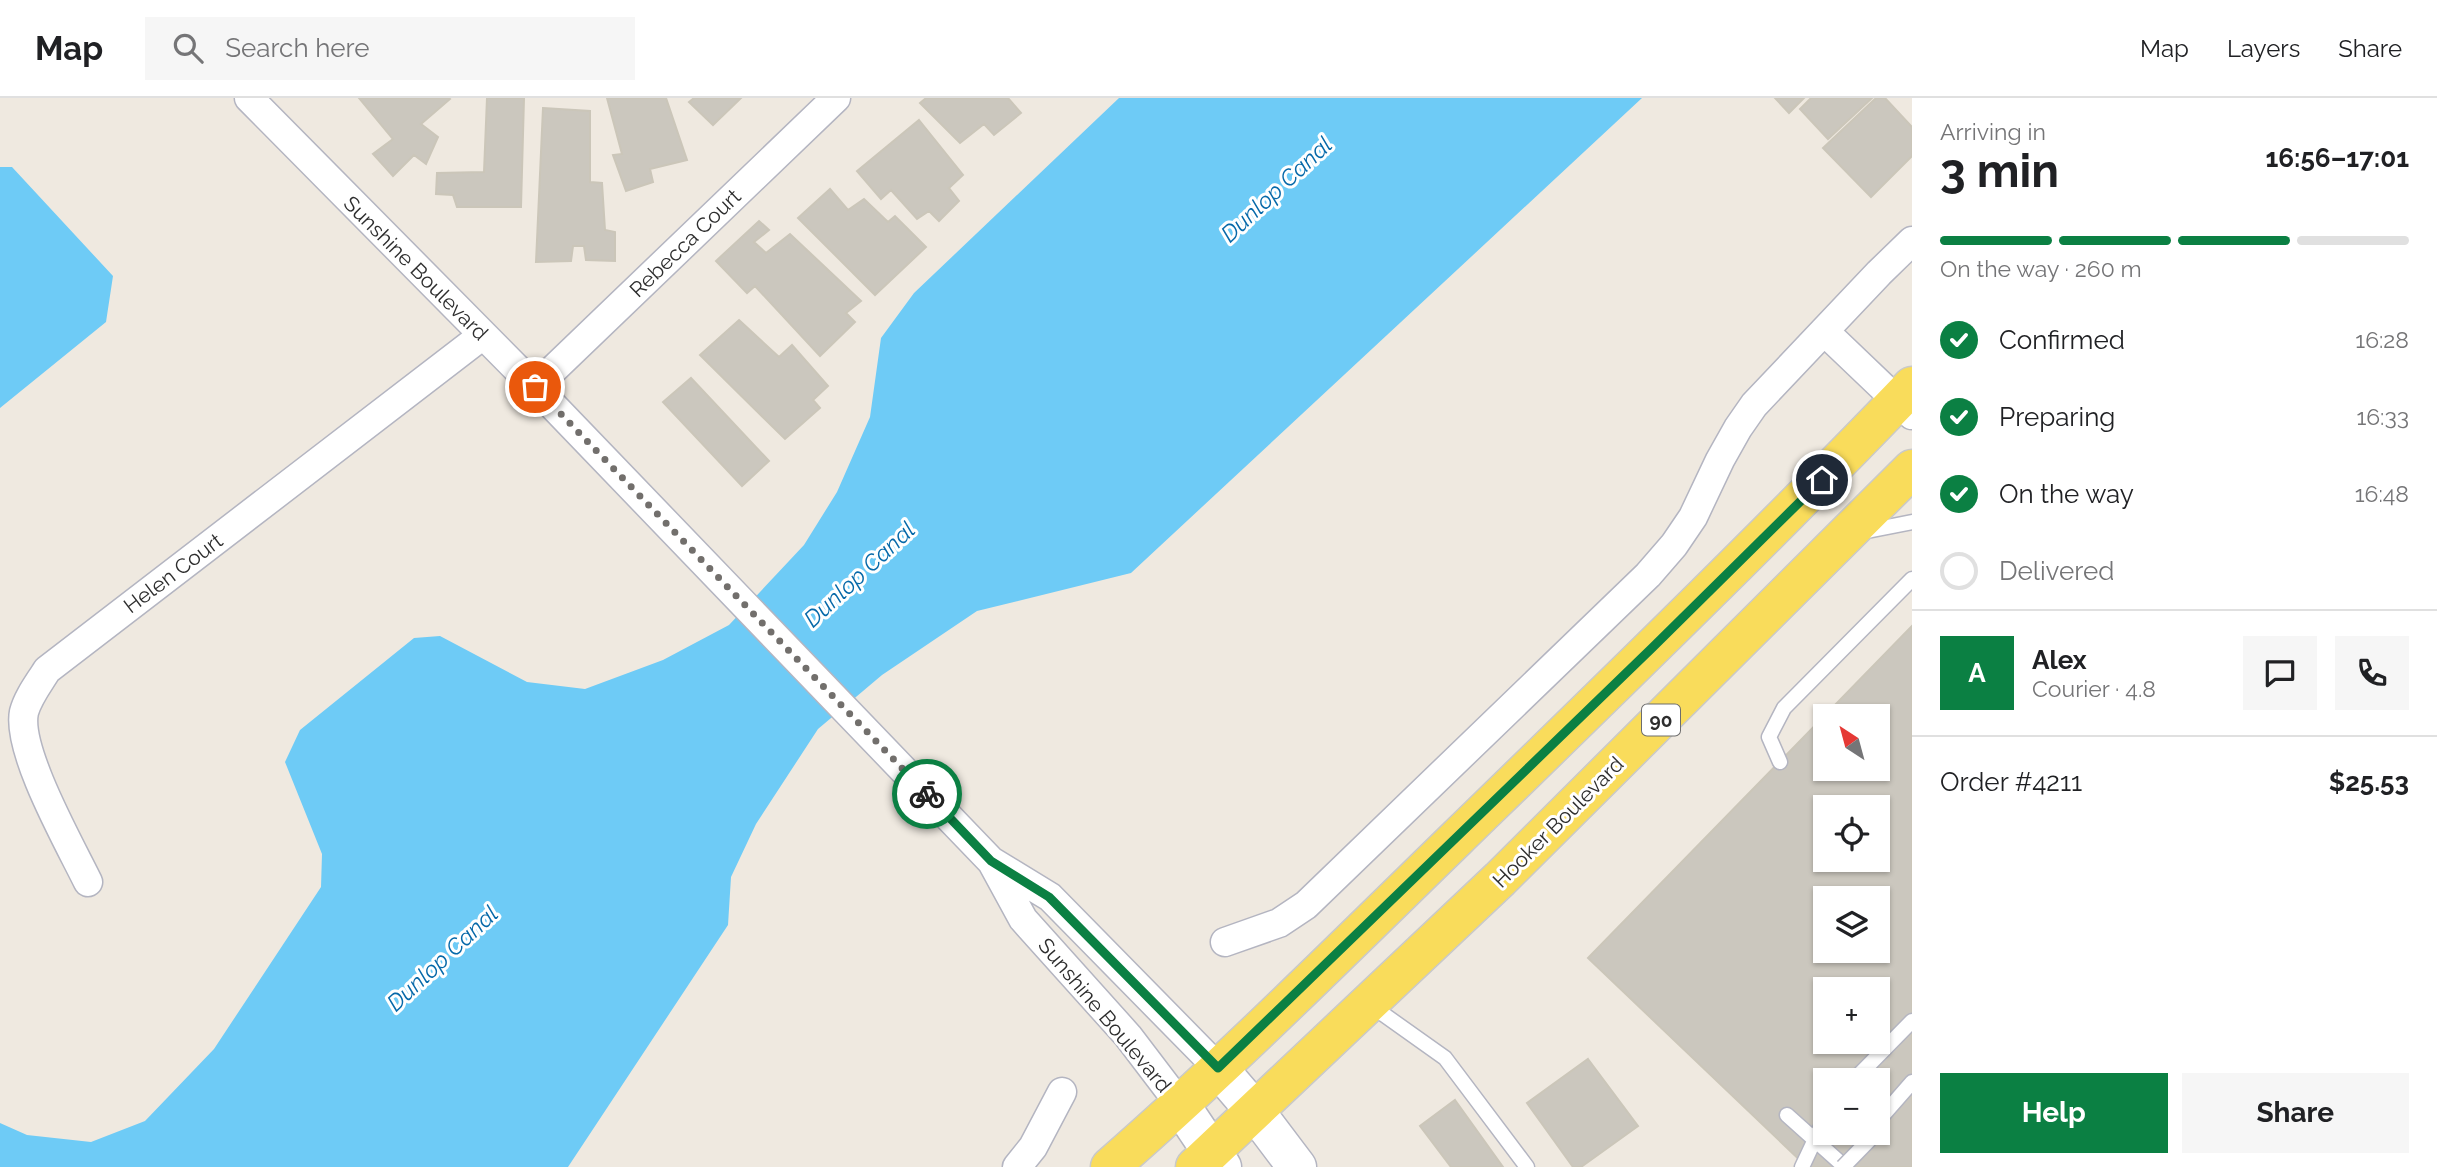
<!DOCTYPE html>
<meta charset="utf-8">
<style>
body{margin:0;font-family:Raleway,sans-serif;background:#f6f6f6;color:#202124;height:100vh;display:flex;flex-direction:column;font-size:26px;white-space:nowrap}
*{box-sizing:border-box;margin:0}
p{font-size:23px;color:#757577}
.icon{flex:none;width:38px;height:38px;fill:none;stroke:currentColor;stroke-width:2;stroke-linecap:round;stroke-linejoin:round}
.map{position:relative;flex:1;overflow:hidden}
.details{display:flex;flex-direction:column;background:#fff;width:525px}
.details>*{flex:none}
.needle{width:46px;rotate:324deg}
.buttons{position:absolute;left:1813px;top:606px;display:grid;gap:14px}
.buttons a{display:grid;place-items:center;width:77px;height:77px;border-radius:0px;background:#fff;box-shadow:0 2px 5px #0004;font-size:35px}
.pin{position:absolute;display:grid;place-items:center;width:60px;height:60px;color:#fff;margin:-30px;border:4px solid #fff;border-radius:50%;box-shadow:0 2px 7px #0007}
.courier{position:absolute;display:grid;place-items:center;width:70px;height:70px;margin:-35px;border:5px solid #0b8043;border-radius:50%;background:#fff;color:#222;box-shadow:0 2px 9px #0007}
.head em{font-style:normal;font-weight:700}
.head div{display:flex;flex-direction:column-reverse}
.head{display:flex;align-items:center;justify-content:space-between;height:119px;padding:0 28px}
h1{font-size:46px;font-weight:700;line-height:52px}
.bar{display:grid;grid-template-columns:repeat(4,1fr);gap:10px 7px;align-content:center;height:84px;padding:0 28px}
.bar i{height:9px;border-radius:5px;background:#e0e0e0}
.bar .active{background:#0b8043}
.bar p{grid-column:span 4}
.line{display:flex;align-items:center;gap:18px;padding:0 28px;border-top:2px solid #e0e0e0}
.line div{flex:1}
.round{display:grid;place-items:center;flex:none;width:74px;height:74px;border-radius:0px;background:#f6f6f6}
ol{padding:0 28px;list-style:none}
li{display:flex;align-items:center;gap:21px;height:77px}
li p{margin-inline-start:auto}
li .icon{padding:7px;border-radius:50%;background:#0b8043;color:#fff;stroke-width:4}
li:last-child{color:#757577}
li i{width:38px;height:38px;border:4px solid #e0e0e0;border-radius:50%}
.button{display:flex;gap:14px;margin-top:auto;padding:14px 28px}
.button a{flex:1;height:80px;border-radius:0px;background:#0b8043;color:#fff;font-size:28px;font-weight:700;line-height:80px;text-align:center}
.button a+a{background:#f6f6f6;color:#202124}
header{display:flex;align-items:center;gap:42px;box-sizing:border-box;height:98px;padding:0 35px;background:#fff;border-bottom:2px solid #e0e0e0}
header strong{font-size:33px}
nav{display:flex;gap:38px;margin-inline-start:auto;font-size:24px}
.search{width:490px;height:63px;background:#f6f6f6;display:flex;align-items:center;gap:18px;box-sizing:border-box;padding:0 24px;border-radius:0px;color:#757577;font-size:26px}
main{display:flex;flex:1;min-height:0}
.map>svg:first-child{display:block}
.water{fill:#6ecbf6}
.building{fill:#cbc7be;stroke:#cbc6b9;stroke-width:2;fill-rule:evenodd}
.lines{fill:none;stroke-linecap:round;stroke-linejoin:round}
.service-casing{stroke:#b4b5c1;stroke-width:17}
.minor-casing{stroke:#b4b5c1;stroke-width:31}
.secondary-casing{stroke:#b4b5c1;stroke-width:41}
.primary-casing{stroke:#c9c9c9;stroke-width:41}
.service{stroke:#fff;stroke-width:14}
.minor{stroke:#fff;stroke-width:28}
.secondary{stroke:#fff;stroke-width:38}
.primary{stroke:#f9dc5b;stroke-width:38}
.service-bridge-casing{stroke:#b4b5c1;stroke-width:17;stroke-linecap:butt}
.service-bridge{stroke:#fff;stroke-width:14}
.done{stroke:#726f6c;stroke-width:7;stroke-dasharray:0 12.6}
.route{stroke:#0b8043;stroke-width:9}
.labels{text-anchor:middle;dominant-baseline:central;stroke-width:6;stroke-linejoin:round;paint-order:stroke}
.shield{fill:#fff;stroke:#6d6d6d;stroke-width:2}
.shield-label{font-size:19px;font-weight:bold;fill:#2e2e2e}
.street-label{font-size:21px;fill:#2e2e2e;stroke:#fff}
.water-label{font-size:23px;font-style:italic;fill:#0669a9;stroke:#fff}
</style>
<header>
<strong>Map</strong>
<div class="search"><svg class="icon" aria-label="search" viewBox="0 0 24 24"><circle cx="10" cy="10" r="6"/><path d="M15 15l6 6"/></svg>Search here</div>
<nav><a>Map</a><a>Layers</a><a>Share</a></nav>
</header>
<main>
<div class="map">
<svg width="1912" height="1069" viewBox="0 0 1912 1069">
<rect width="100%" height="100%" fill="#efe9e0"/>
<path class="water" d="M1119,0H1642L1131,475L977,513L882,577L818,631L756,726L731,779L728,827L568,1069H0V1025L27,1037L91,1044L145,1023L214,951L321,789L322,756L285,664L300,632L414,540L440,538L527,584L585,591L663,562L729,527L804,447L837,394L870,319L881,240L914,195Z
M0,69H12L113,178L106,224L0,310Z"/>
<path class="building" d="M359,0H449L450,1L421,26L438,39L426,66L414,57L393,78L373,56L393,41Z
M487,0H524L521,109H457L453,97L436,96L437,75L484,74Z
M607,0H666L687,62L650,71L653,84L626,93L613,57L622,56Z
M694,0H741L713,27L689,4Z
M926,0H1008L1021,15L994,37L984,26L960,45L920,5Z
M1775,0H1804L1789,15Z
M1811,0H1872L1828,41L1800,11Z
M1876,0H1885L1912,29V58L1871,99L1823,50Z
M543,10L590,13V84L602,85L605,132L615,134V163L586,162L584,148H573L571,163L536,164Z
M919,22L963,77L949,90L959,103L939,123L929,113L917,121L891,92L881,101L857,73Z
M830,91L848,112L864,101L888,124L895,118L926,149L875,197L798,120Z
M759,123L769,132L754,144L766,155L790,136L861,203L846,215L855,224L820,258L755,188L747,195L716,163Z
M739,222L779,259L792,247L828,288L813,302L820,310L785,341L700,257Z
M691,280L769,363L742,388L663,304Z
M1912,528V1069H1807L1588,860ZM1825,618H1878V670H1825ZM1825,709H1878V761H1825ZM1825,800H1878V852H1825ZM1825,891H1878V943H1825ZM1825,982H1878V1034H1825Z
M1588,961L1638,1028L1581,1069H1573L1527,1005Z
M1455,1002L1503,1069H1451L1420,1028Z"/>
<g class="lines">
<g class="service-casing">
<path id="service" d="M1862,434L1912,424
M1780,664L1769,639L1784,610L1912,481
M1369,906L1445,960L1527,1069
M1854,982L1912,923
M1787,1017L1845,1069
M1878,1023L1912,984
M1802,1069L1825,1020"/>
</g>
<g class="minor-casing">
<path id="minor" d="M249,0L535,289L991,763L1050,799L1218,970
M1824,233L1912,317
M535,289L836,0
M993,766L1023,821L1128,938L1179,1005
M88,784C70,747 16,652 24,614C28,599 39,585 47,572L483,237
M1225,844L1279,825L1306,807L1648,477L1674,447L1693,419L1720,362L1738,330L1754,307L1879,175L1912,143
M1017,1069L1033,1049L1062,994"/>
</g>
<g class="secondary-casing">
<path id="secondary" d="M1218,970L1254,1012L1297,1069
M1179,1005L1222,1069"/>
</g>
<g class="primary-casing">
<path id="primary" d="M1110,1069C1230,964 1343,851 1457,740C1610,591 1764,442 1912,288
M1195,1069L1500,781L1912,371"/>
</g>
<use href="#service" class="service"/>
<use href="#minor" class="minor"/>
<use href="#secondary" class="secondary"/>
<use href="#primary" class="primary"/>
<g class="service-bridge-casing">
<path id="service-bridge" d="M1843,1069L1877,1034"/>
</g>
<use href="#service-bridge" class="service-bridge"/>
</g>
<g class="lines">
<path class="done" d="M535,289L927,696"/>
<path class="route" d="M927,696L991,763L1049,799L1218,970L1652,550L1822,382"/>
</g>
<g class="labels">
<rect class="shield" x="1642" y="606.5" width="38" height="31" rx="5"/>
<g class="shield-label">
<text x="1661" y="622">90</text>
</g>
<g class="street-label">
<text transform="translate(685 145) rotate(-44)">Rebecca Court</text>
<text transform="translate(416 170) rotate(45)">Sunshine Boulevard</text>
<text transform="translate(173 475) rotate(-37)">Helen Court</text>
<text transform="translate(1558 724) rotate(-45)">Hooker Boulevard</text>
<text transform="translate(1105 917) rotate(50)">Sunshine Boulevard</text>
</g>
<g class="water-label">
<text transform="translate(1276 91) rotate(-43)">Dunlop Canal</text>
<text transform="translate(859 476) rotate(-43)">Dunlop Canal</text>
<text transform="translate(442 860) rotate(-43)">Dunlop Canal</text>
</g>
</g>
</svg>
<div class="buttons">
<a><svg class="needle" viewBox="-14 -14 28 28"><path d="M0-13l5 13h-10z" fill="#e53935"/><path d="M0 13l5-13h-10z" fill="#757577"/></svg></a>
<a><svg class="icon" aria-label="locate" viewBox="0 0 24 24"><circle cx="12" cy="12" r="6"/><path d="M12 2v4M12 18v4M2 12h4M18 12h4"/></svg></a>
<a><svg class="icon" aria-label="layers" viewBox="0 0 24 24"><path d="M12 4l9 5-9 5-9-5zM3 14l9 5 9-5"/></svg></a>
<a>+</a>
<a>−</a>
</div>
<div class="pin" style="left:535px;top:289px;background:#ea580c"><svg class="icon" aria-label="bag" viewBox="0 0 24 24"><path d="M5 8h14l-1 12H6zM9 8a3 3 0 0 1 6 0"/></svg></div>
<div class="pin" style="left:1822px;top:382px;background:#1f2937"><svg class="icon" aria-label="home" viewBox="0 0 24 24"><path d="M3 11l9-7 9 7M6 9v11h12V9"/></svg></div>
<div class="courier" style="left:927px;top:696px"><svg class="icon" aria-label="bike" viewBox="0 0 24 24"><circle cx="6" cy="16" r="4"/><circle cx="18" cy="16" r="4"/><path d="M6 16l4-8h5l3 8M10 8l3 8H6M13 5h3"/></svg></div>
</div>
<section class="details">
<div class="head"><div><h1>3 min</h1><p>Arriving in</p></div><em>16:56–17:01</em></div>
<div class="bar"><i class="active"></i><i class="active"></i><i class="active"></i><i></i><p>On the way · 260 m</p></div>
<ol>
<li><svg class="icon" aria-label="check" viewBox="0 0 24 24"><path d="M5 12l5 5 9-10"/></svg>Confirmed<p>16:28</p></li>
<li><svg class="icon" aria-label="check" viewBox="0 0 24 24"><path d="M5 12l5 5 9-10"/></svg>Preparing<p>16:33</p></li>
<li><svg class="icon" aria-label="check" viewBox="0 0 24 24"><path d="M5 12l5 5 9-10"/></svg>On the way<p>16:48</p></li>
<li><i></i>Delivered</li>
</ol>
<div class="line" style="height:126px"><b class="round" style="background:#0b8043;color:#fff">A</b><div><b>Alex</b><p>Courier · 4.8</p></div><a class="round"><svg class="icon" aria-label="chat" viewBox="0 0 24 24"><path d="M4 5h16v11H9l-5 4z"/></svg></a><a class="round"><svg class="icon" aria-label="phone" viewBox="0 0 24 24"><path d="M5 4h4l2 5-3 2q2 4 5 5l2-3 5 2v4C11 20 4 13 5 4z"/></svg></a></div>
<div class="line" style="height:91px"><div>Order #4211</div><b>$25.53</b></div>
<div class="button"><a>Help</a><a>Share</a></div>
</section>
</main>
